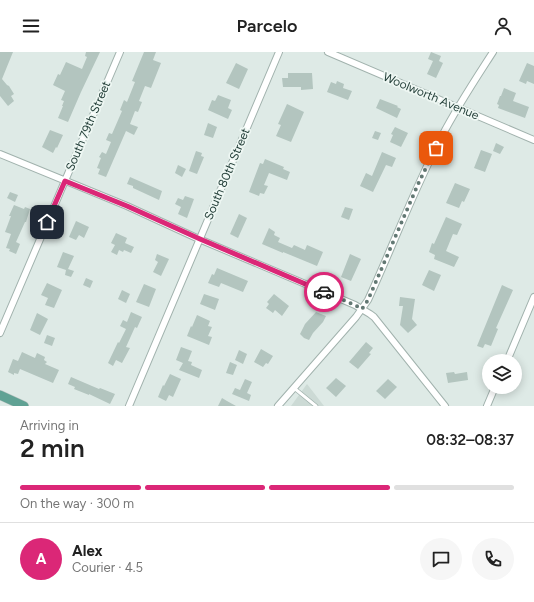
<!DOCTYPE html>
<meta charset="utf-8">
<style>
body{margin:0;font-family:Figtree,sans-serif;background:#f6f6f6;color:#222;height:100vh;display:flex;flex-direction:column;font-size:15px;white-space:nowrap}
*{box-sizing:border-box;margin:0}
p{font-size:13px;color:#767676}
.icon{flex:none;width:22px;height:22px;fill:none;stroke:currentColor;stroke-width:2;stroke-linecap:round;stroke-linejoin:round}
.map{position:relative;height:354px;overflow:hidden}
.panel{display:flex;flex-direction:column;background:#fff;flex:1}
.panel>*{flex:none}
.tools{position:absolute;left:482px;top:302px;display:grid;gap:8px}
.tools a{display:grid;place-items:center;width:40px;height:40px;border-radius:50%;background:#fff;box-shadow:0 2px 10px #0003;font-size:20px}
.pin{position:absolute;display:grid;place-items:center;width:34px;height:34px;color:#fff;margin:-17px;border-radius:8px;box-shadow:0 2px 6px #0006}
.courier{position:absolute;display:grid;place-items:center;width:40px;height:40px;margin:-20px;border:3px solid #db2777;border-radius:50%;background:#fff;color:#222;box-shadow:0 1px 5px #0007}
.overview em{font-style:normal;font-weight:600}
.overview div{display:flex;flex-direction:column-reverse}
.overview{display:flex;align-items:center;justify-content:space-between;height:68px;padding:0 20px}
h1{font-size:26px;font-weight:600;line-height:30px}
.bar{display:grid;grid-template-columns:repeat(4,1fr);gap:6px 4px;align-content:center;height:48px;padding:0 20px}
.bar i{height:5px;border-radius:3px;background:#e0e0e0}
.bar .on{background:#db2777}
.bar p{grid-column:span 4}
.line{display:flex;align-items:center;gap:10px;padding:0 20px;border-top:1px solid #e0e0e0}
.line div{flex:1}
.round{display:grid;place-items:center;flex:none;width:42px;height:42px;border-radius:21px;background:#f6f6f6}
header{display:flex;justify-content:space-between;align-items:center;height:52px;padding:0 20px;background:#fff;font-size:18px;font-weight:600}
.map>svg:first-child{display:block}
.built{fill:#ccdad5}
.building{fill:#b3c5bf}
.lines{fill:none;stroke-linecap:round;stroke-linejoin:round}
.lane-casing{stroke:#a1b2ad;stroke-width:4.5}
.street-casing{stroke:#a1b2ad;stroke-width:8}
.primary-casing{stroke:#bcc4c2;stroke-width:10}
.lane{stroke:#fff;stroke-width:3}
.street{stroke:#fff;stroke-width:6}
.primary{stroke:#60a294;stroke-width:9}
.done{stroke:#627873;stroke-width:4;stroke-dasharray:0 7.2}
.route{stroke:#db2777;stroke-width:5}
.labels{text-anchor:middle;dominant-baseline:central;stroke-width:3.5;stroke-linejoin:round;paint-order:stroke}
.street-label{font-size:12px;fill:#1f3b35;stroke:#eef7f3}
</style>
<header><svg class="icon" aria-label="menu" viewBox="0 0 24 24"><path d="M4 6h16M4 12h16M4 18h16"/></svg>Parcelo<svg class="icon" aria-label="person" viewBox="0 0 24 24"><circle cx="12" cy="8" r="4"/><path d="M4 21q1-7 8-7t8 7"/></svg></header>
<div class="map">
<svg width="534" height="354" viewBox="0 0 534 354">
<rect width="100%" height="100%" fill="#deeae6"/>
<path class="built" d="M307,332L324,354H291Z"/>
<path class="building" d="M0,0H13L2,27L7,33L9,34L14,42L11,44L14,49L8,54L0,44Z
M86,0H100L81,40L68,70L58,66L63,54H62L64,49L61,48L65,39L53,33L58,22L60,23L66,10L82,17L87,5L85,4Z
M144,0H156L153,8L161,11L151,36L145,34L139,49L142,50L138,60L135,59L130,72L138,75L134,83L126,79L106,125L98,122L100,117L97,116L101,106L99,105L102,100L106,102L111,90L106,88L109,81L112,82L122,59L120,58L124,48L127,50L135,30L132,29Z
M431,0L441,4L439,9L443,11L436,26L427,22L433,9L428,7Z
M236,11L248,17L239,37L226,31Z
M527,11L534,14V32L527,29L526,32L519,29Z
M288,21H312L313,37L301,38V35H283L282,26H288Z
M337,29L344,32L343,36L352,39L348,48L327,40L331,30L336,32Z
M504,36L516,41L513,49L529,55L525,66L498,56L499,53L497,52L500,44H501Z
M218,43L231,48L228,56L232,58L228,67L208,58L212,48L215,49Z
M380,47L398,54L397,55L401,57L397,66L376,56Z
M287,52L304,60L291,90L276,84L281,73L278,72Z
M208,71L217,75L213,86L204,83Z
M395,75L408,81L401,95L390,90L393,83L391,82Z
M50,78L63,83L57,96L56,95L53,101L42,95Z
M375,79L381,81L378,88L372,86Z
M496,91L504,95L500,102L493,99Z
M481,98L492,102L485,120L474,116Z
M196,99L202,101L201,104L204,105L197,122L189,119Z
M382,100L396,106L392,115L386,113L373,140L360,134L366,121L372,124Z
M265,107L284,115L283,117L290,120L287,128L269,121L264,133L268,134L264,142L260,141L259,144L249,140L260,111L263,112Z
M178,113L186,117L182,125L175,121Z
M130,125L162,139L159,148L133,136V134L127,132Z
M455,131L470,137L464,150L462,149L459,156L446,151Z
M10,140L18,143L15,150L7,146Z
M185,144L194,147L187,166L178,162L181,155L175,152L178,146L183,148Z
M14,153L24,157L25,155L30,157L26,170H25L16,190L20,192L16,202L9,199L10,197L6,196L11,182L5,180L11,164H9Z
M345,155L353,157L349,168L341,165Z
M239,162L247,166L238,186L230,182Z
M446,165L462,172L457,183L453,182L446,199L459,205L454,215L434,207L435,203L429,200L432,191L434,192Z
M76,169L89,175L84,186L79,183L76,188L69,185Z
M269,176L275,180L274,183L280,186L278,190L292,196L294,193L305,198L307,193L323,200L317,214L283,200V201L262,192Z
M116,181L127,186L125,191L134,195L131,201L124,198L123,200L119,198L117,203L111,200L115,193L111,191Z
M63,200L74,204L68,217L74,219L71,225L65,223L66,218L57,215Z
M157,202L169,207L161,224L153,220L158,210L155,208Z
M350,202L361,207L351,229L341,225Z
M217,216L248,229L243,240L221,231L219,235L208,231L212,222L214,223Z
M429,218L441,223L434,239L422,233Z
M86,226L93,229L90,236L83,233Z
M47,231L62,238L54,256L45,253L48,246L41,243Z
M144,232L156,237L149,255L136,250Z
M502,233L513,238L496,276L498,277L491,294L485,292L483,296L477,294Z
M122,238L130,242L126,251L118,247Z
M204,242L219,247L215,258L200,252Z
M274,242L289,254L282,264L275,258L273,261L266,256L269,252L267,250Z
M400,245L415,247L412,267L417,273L408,281L400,273L403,254H399Z
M131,260L142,265L137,276L135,275L126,295L130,296L122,311L116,308L113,314L108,311L118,290L119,291L126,277L120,274L123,268L127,270Z
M316,260L326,264L323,270L313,281L309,288L304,286L300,282L305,272Z
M37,261L48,267L40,283L30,278Z
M197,263L210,269L208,274L212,275L208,284L212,285L209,293L187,284L191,274L192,275Z
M47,283L55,286L52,294L44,291Z
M366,290L373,296L369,301L371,302L358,317L349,310Z
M181,295L192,299L188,309L192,310L191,313L202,318L199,326L179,318L183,311L176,308Z
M261,297L273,304L268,312L266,311L263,315L254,310Z
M239,298L247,302L243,312L235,308Z
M22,300L35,306L37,301L45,305L44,308L47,310L45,312L59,318L53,331L20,317L18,322L14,321V323L8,320L13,307L18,309Z
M230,310L237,313L233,323L226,321Z
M454,320L455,322L467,320L468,328L448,331L446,321Z
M170,322L181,327L173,345L169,343L166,349L158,345L163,333L164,334Z
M71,325L99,337L100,336L115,342L110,352L89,342V343L74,337L75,335L68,332Z
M336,326L346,334L336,345L326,336Z
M245,327L252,330L247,341L251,343L249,349L232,342L235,336L240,338Z
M388,327L397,335L385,347L376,339Z
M222,346L227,349L236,354H218Z"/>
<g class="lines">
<g class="lane-casing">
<path id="lane" d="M294,336L316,354"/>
</g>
<g class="street-casing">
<path id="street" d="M328,0L534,88
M0,102L127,154L199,187L355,253L370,262L374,265L445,354
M0,281L120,0
M507,309L534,245
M129,354L279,0
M278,354L356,265L368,248C393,194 414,137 442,84C457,55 475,28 493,0
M487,354L495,335"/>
</g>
<g class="primary-casing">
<path id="primary" d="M0,343L24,354"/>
</g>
<use href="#lane" class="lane"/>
<use href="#street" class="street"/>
<use href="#primary" class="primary"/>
</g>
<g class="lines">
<path class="done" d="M324,240L355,253L362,257L368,248L419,130L436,96"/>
<path class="route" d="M47,170L65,129L127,154L200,187L324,240"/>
</g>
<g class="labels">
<g class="street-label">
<text transform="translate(431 44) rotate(23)">Woolworth Avenue</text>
<text transform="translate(88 74) rotate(-67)">South 79th Street</text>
<text transform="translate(227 122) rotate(-67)">South 80th Street</text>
</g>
</g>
</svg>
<div class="tools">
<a><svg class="icon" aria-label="layers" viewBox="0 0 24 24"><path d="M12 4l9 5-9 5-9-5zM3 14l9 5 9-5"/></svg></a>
</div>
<div class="pin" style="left:436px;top:96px;background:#ea580c"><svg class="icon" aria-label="bag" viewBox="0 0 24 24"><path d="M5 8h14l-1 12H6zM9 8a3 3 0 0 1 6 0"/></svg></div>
<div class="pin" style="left:47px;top:170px;background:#1f2937"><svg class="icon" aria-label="home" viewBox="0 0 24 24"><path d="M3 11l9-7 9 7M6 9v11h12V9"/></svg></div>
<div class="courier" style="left:324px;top:240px"><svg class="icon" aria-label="car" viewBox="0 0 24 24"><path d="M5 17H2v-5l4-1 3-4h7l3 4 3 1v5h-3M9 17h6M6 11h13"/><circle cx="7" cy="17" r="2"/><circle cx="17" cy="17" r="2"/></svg></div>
</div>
<section class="panel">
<div class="overview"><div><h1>2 min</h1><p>Arriving in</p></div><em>08:32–08:37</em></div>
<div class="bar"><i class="on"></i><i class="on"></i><i class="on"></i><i></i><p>On the way · 300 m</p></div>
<div class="line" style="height:72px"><b class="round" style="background:#db2777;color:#fff">A</b><div><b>Alex</b><p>Courier · 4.5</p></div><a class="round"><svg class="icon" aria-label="chat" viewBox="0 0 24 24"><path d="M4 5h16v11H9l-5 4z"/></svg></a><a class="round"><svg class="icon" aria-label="phone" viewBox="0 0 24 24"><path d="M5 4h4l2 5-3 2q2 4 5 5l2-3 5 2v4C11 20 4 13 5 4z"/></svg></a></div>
</section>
